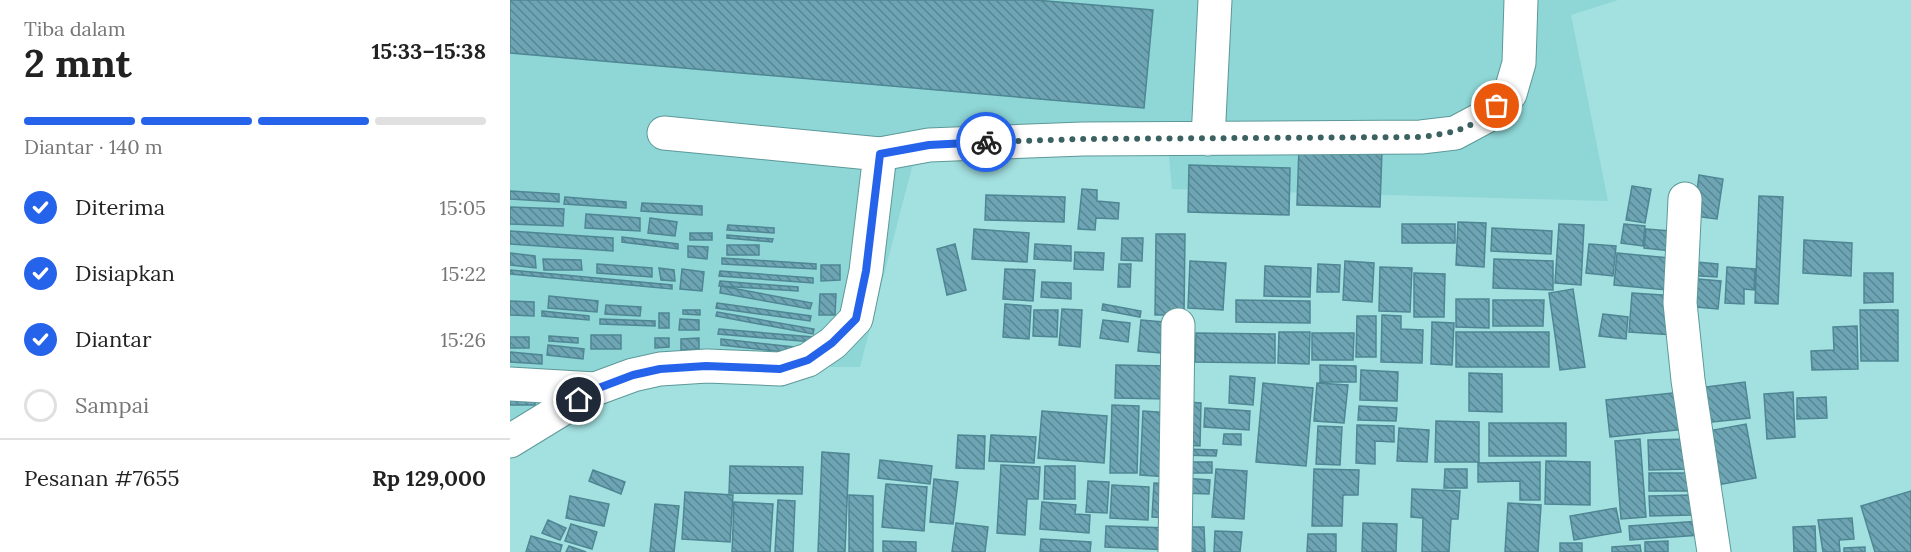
<!DOCTYPE html>
<html lang="id">
<meta charset="utf-8">
<style>
body{margin:0;font-family:Lora,serif;background:#f2f2f2;color:#222;height:100vh;display:flex;flex-direction:column;font-size:22px;white-space:nowrap}
*{box-sizing:border-box;margin:0}
p{font-size:20px;color:#767676}
.icon{flex:none;width:33px;height:33px;fill:none;stroke:currentColor;stroke-width:2;stroke-linecap:round;stroke-linejoin:round}
.map{position:relative;flex:1;overflow:hidden}
.panel{display:flex;flex-direction:column;background:#fff;width:510px}
.panel>*{flex:none}
.pin{position:absolute;display:grid;place-items:center;width:51px;height:51px;color:#fff;margin:-26px;border:3px solid #fff;border-radius:50%;box-shadow:0 2px 6px #0007}
.courier{position:absolute;display:grid;place-items:center;width:60px;height:60px;margin:-30px;border:4px solid #2563eb;border-radius:50%;background:#fff;color:#222;box-shadow:0 2px 8px #0007}
.headline em{font-style:normal;font-weight:800}
.headline div{display:flex;flex-direction:column-reverse}
.headline{display:flex;align-items:center;justify-content:space-between;height:102px;padding:0 24px}
h1{font-size:39px;font-weight:800;line-height:45px}
.bar{display:grid;grid-template-columns:repeat(4,1fr);gap:9px 6px;align-content:center;height:72px;padding:0 24px}
.bar i{height:8px;border-radius:4px;background:#e0e0e0}
.bar .current{background:#2563eb}
.bar p{grid-column:span 4}
.line{display:flex;align-items:center;gap:15px;padding:0 24px;border-top:2px solid #e0e0e0}
.line div{flex:1}
ol{padding:0 24px;list-style:none}
li{display:flex;align-items:center;gap:18px;height:66px}
li p{margin-inline-start:auto}
li .icon{padding:6px;border-radius:50%;background:#2563eb;color:#fff;stroke-width:4}
li:last-child{color:#767676}
li i{width:33px;height:33px;border:3px solid #e0e0e0;border-radius:50%}
main{display:flex;flex:1;min-height:0}
.map>svg:first-child{display:block}
.built{fill:#8fd6d6}
.building{fill:url(#building-back-hatch);stroke:#4f8694;stroke-width:1.5}
.lines{fill:none;stroke-linecap:round;stroke-linejoin:round}
.minor-casing{stroke:#5d9898;stroke-width:35}
.minor{stroke:#fff;stroke-width:33}
.done{stroke:#3c6161;stroke-width:6;stroke-dasharray:0 10.8}
.route{stroke:#2563eb;stroke-width:8}
</style>
<main>
<section class="panel">
<div class="headline"><div><h1>2 mnt</h1><p>Tiba dalam</p></div><em>15:33–15:38</em></div>
<div class="bar"><i class="current"></i><i class="current"></i><i class="current"></i><i></i><p>Diantar · 140 m</p></div>
<ol>
<li><svg class="icon" aria-label="check" viewBox="0 0 24 24"><path d="M5 12l5 5 9-10"/></svg>Diterima<p>15:05</p></li>
<li><svg class="icon" aria-label="check" viewBox="0 0 24 24"><path d="M5 12l5 5 9-10"/></svg>Disiapkan<p>15:22</p></li>
<li><svg class="icon" aria-label="check" viewBox="0 0 24 24"><path d="M5 12l5 5 9-10"/></svg>Diantar<p>15:26</p></li>
<li><i></i>Sampai</li>
</ol>
<div class="line" style="height:78px"><div>Pesanan #7655</div><b>Rp 129,000</b></div>
</section>
<div class="map">
<svg width="1401" height="552" viewBox="0 0 1401 552">
<defs>
<pattern id="building-back-hatch" width="6" height="6" patternUnits="userSpaceOnUse" patternTransform="scale(1.5)"><rect width="6" height="6" fill="#6ea5b4"/><path d="M-1 5l2 2M0 0l6 6M5-1l2 2" fill="none" stroke="#588692"/></pattern>
</defs>
<rect width="100%" height="100%" fill="#a3e0e0"/>
<path class="built" d="M0,0H1108L1061,15L1098,201L662,189L659,156L477,119L402,167L350,367H165L0,456Z"/>
<path class="building" d="M0,0H525L643,10L634,108L0,53Z
M789,147L872,150L870,207L787,205Z
M679,165L780,168L779,215L678,212Z
M1189,175L1213,179L1207,219L1184,216Z
M1122,186L1141,189L1135,223L1116,220Z
M572,189L587,190V201L609,203L608,219L586,218L585,230L568,229Z
M0,191L49,194V202L0,199Z
M476,195L555,197L554,222L475,220Z
M1249,196L1273,197L1268,304L1245,303Z
M55,197L116,202V208L54,204Z
M132,203L192,206V215L131,211Z
M0,207L54,209L53,226L0,224Z
M76,214L130,218V231L75,228Z
M140,218L167,222L165,236L138,233Z
M948,222L976,223L974,267L946,265Z
M892,224H945V243H892Z
M1049,224L1074,225L1071,285L1045,283Z
M1114,224L1135,226L1133,246L1111,243Z
M218,225L264,228V233L217,230Z
M982,228L1042,231L1041,254L981,251Z
M464,229L519,233L517,262L462,259Z
M1136,229L1173,232L1171,252L1134,248Z
M0,231L103,238V251L0,244Z
M180,233H202V240H180Z
M646,234H675L674,315H645Z
M217,235L263,239L262,242L217,238Z
M112,237L168,244V249L112,242Z
M612,238H633L632,261L611,260Z
M1294,240L1342,243L1341,276L1293,273Z
M445,244L456,290L437,295L427,249Z
M525,244L561,246V261L524,259Z
M1079,244L1106,246L1103,276L1076,273Z
M217,245H249V255H217Z
M178,246L198,247L197,259L178,257Z
M565,252L594,253L593,270L564,269Z
M0,253L25,256L26,268L0,265Z
M1107,253L1170,259L1168,291L1104,285Z
M212,258L306,264V269L212,264Z
M33,259L71,260L72,270H34Z
M984,259L1043,261V290L983,288Z
M680,261L716,263L713,310L678,308Z
M835,261L864,263L862,302L833,300Z
M1175,261L1208,264L1207,277L1174,275Z
M87,264L142,268V277L87,273Z
M609,264H621L620,287H608Z
M808,264L830,265L829,292H807Z
M311,265H330V280L311,281Z
M755,266L801,268L800,297L754,296Z
M870,267L902,268L900,312L869,311Z
M1217,267L1245,269L1244,290L1234,289V304L1215,303Z
M149,268L164,270L165,281L151,280Z
M172,269L194,272L192,291L170,289Z
M495,269L525,270L523,301L493,299Z
M0,270L162,285V289L0,274Z
M210,271L303,278V283L209,276Z
M904,273L935,274L934,317H904Z
M1354,273H1383V302L1354,303Z
M1176,278L1211,281L1208,309L1174,306Z
M210,281L288,287V291L209,286Z
M532,282L561,283V299L531,297Z
M211,286L302,303L300,309L210,293Z
M1063,289L1075,367L1050,370L1039,293Z
M1122,293L1167,296L1164,335L1119,332Z
M310,294H326L325,315H309Z
M39,296L88,301L87,312L38,308Z
M946,299H979V328L946,327Z
M726,300L800,301V323L726,322Z
M983,300H1034L1033,326H983Z
M0,301L24,302V316L0,315Z
M207,303L301,316L300,321L206,308Z
M495,304L521,306L519,339L493,337Z
M593,304L631,311L630,317L592,310Z
M96,305L131,307L130,316L95,314Z
M552,309L572,310L570,347L549,345Z
M173,310H190V315L173,314Z
M524,310H548L547,337L523,336Z
M1350,310H1388V361H1351Z
M32,311L79,316V320L32,316Z
M207,312L304,329L303,334L206,316Z
M149,313H159V328H149Z
M1093,314L1118,317L1116,339L1089,336Z
M872,315L891,316V329L913,330L912,363L871,362Z
M847,316H866V357H846Z
M90,319L145,321V326L90,324Z
M170,319L189,320V330H169Z
M593,320L620,323L618,342L590,338Z
M631,320L665,323L663,354L628,351Z
M922,322L944,323L942,365L921,364Z
M1347,326L1348,369L1302,370L1301,351L1324,350L1323,327Z
M209,329L303,337V342L208,334Z
M769,332H800L799,364L768,363Z
M946,332H1039V367H946Z
M686,333L765,334V363L685,362Z
M802,333H844L843,360H802Z
M81,335H111V349H81Z
M39,336L68,338V343L39,341Z
M0,337H19V348H0Z
M145,338H159V347L145,348Z
M189,338V349L171,350V339Z
M211,339L302,349L301,355L211,345Z
M38,345L74,349L73,359L37,355Z
M0,352L32,355V364L0,362Z
M606,365L660,366V399L605,398Z
M810,365L846,366V382H810Z
M851,370L888,372L887,401L850,400Z
M959,373L992,374V412L959,411Z
M720,376L745,378L743,405L719,403Z
M1235,382L1240,418L1193,423L1189,388Z
M753,383L803,388L796,466L746,462Z
M807,383L838,385L834,423L804,421Z
M0,387L25,388V405H0Z
M1172,392L1176,429L1100,437L1096,400Z
M1283,392L1285,437L1257,439L1254,394Z
M1316,397L1317,418L1287,419V398Z
M676,402L691,403L690,446L675,445Z
M602,405L629,406L627,473H600Z
M849,406L887,408L886,421L848,420Z
M695,408L740,411L739,430L694,427Z
M532,411L597,416L594,463L528,458Z
M633,411L661,413L659,477L630,475Z
M926,421L969,422V462H925Z
M979,423H1056V456H979Z
M1236,424L1246,478L1208,485L1198,431Z
M847,425L884,426V442L865,441V464L846,463Z
M808,426L832,427L830,465L806,464Z
M889,428L919,430L917,462L887,461Z
M714,434H731V445L713,444Z
M448,435L475,436L474,469L446,468Z
M481,435L526,437L524,463L479,461Z
M1130,439L1136,517L1111,519L1105,441Z
M1179,439V469L1139,470L1138,440Z
M673,449L707,450L706,456L673,455Z
M312,452L339,454L335,552H308Z
M370,460L422,466L420,484L368,478Z
M1036,461L1080,462V505L1035,504Z
M677,462H702V473H678Z
M1030,462V500H1010V481L968,482V463Z
M491,465L530,467L528,499H517L515,535L487,533Z
M220,466L293,467L292,494L219,493Z
M535,466H565V499H534Z
M706,469L737,471L734,519L702,517Z
M804,469L849,470L848,495H833L832,526H802Z
M935,469H957V488H934Z
M83,470L115,482L111,494L79,481Z
M1139,473H1180V491H1139Z
M673,478L700,480L699,494L673,493Z
M424,479L448,482L443,524L420,522Z
M578,481L599,482L597,513L576,512Z
M644,483L662,484L660,518L642,517Z
M376,484L417,487L414,531L372,527Z
M602,485L639,487L638,520L600,518Z
M902,489L950,491L948,519H941L939,552H912L913,518L901,517Z
M1401,491V552H1365L1351,506Z
M175,492L223,495L220,542L172,539Z
M339,495L363,496V552H339Z
M1182,495V515L1140,516L1139,496Z
M60,496L99,504L94,526L56,518Z
M268,500L285,501L283,552H265Z
M224,502L263,504L260,552H222Z
M532,502L566,505L565,514L580,515L579,533L530,529Z
M998,503L1031,505L1028,552H995Z
M145,504L169,506L164,552H140Z
M1106,508L1111,532L1064,540L1060,516Z
M1342,518L1344,539L1329,540L1330,552H1313L1308,520Z
M38,520L56,528L50,540L32,533Z
M1190,521L1191,535L1120,540L1119,526Z
M446,523L478,527L475,552H442Z
M853,523L887,524L886,552H852Z
M61,524L87,532L82,549L55,541Z
M596,526L661,528L660,550L595,547Z
M1305,526L1306,552H1284L1283,527Z
M678,527H694L695,552H679Z
M705,531L732,532L730,552H704Z
M798,534H826V552H797Z
M21,536L52,545L50,552H16Z
M531,539L581,542L580,552H530Z
M373,541L406,542V552H373Z
M1158,541V552H1135V542Z
M1050,543H1072V552H1050Z
M1130,545L1131,552H1102V547Z
M59,546L76,552H56Z
M1355,547V552H1334V548Z"/>
<g class="lines">
<g class="minor-casing">
<path id="minor" d="M154,133L370,154L419,145L573,139L911,137L945,133L975,117L1000,94L1009,63L1011,0
M698,139L705,0
M1175,199L1170,303L1178,380L1204,552
M0,384L85,389
M0,441L85,389L123,375L150,369L197,366L270,369L298,360L323,343L346,319L356,271L370,154
M665,552L668,325"/>
</g>
<use href="#minor" class="minor"/>
</g>
<g class="lines">
<path class="done" d="M476,142L573,139L911,137C943,133 963,129 987,106"/>
<path class="route" d="M69,400L86,389L123,375L150,369L196,366L270,369L298,360L322,343L346,319L356,271L370,154L419,145L476,142"/>
</g>
</svg>
<div class="pin" style="left:987px;top:106px;background:#ea580c"><svg class="icon" aria-label="bag" viewBox="0 0 24 24"><path d="M5 8h14l-1 12H6zM9 8a3 3 0 0 1 6 0"/></svg></div>
<div class="pin" style="left:69px;top:400px;background:#1f2937"><svg class="icon" aria-label="home" viewBox="0 0 24 24"><path d="M3 11l9-7 9 7M6 9v11h12V9"/></svg></div>
<div class="courier" style="left:476px;top:142px"><svg class="icon" aria-label="bike" viewBox="0 0 24 24"><circle cx="6" cy="16" r="4"/><circle cx="18" cy="16" r="4"/><path d="M6 16l4-8h5l3 8M10 8l3 8H6M13 5h3"/></svg></div>
</div>
</main>
